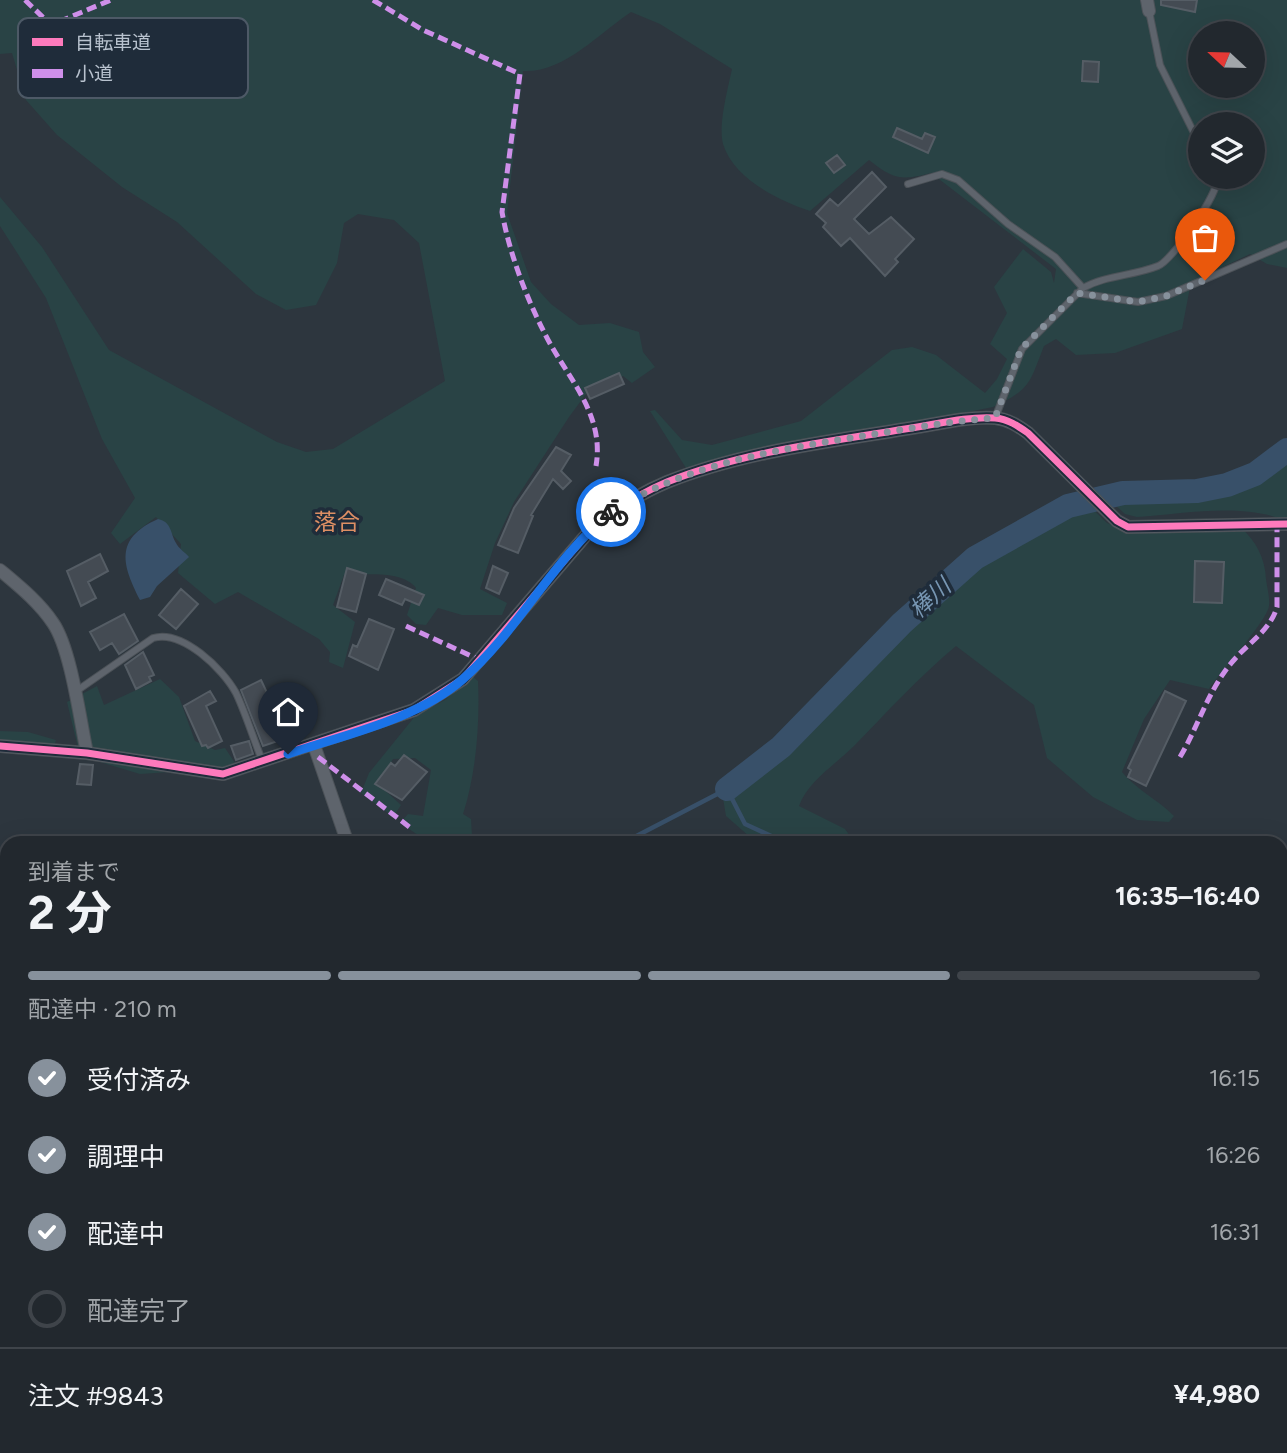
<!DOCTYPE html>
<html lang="ja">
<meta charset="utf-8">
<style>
body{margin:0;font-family:Figtree,"Noto Sans JP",sans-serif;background:#2e343a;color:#f1f3f6;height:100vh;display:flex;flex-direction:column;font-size:26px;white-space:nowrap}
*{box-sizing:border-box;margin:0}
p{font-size:23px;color:#a2a6aa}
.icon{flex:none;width:38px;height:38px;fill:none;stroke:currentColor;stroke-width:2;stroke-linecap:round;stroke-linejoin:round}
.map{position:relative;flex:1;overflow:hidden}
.details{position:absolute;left:0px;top:836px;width:1288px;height:618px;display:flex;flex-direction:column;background:#22282e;border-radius:21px 21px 0 0;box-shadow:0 7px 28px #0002,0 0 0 2px #3f444a}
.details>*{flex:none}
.needle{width:46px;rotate:292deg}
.controls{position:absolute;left:1188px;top:21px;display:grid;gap:14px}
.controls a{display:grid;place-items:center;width:77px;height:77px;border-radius:50%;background:#22282e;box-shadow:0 7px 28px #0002,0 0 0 2px #3f444a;font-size:35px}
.pin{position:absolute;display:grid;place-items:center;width:60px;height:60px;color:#fff;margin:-72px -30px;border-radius:50% 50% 50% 0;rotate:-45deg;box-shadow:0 0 7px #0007}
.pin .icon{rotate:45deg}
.courier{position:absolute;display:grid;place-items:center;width:70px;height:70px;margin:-35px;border:5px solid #1a73e8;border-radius:50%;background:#fff;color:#222;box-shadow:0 2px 9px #0007}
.headline em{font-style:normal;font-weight:700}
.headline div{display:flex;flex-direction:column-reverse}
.headline{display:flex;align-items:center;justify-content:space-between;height:119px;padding:0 28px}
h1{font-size:46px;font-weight:700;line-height:52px}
.bar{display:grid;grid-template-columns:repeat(4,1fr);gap:10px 7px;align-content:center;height:84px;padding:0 28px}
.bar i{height:9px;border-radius:5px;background:#3f444a}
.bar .current{background:#87919c}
.bar p{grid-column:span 4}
.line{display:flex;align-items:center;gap:18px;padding:0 28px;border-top:2px solid #3f444a}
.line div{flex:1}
ol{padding:0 28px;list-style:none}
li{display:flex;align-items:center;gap:21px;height:77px}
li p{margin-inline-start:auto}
li .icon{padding:7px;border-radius:50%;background:#87919c;color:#fff;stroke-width:4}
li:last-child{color:#a2a6aa}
li i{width:38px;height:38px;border:4px solid #3f444a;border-radius:50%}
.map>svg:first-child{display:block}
.green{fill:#294345;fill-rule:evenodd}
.water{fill:#385069}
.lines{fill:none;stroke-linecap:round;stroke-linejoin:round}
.stream{stroke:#385069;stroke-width:4.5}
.river{stroke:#385069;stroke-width:24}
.building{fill:#444b53;stroke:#555d65;stroke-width:2}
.lane-casing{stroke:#4c5258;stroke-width:8}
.street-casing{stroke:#4c5258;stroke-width:14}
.lane{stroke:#5e646c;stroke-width:6}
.street{stroke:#5e646c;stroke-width:12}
.quiet{stroke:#ce8fe9;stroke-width:5;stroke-dasharray:10 5;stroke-linecap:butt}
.cycleway-casing{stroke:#1f2c3a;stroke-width:11}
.cycleway{stroke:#fd7abc;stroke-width:7}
.done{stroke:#87919c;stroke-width:7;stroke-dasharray:0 12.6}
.route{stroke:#1a73e8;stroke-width:9}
.labels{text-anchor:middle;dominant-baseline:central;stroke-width:7;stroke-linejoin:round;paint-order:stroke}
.neighbourhood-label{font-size:23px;fill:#dd8f64;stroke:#1f2c3a}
.water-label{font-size:23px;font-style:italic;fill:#7796b3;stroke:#1f2c3a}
.key{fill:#1f2c3a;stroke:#4d5966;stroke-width:2}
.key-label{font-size:19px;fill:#b8c2ce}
</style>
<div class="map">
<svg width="1287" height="1453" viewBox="0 0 1287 1453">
<rect width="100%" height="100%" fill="#2d363e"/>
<path class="green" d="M0,0H1287V268L1267,264L1250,254L1191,282L1182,329L1115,353L1076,355L1056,339L1044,346C1029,384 1031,389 993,407L686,468L650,411L655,410L682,440L712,445L801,421L892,350L912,347L936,355L985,393L997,379L1007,359L990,344L1007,313L994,287L1023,249L1051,272L1054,283L1056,269L931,173C901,181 893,179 869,160L810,211C779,201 734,179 723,144C718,125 728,88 732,69L660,24L631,12C598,34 564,73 523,71L507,213L531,282L551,304L579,325L610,323L639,332L643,352L655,367L632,383L623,376L589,390L569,417L514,502L495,543L480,589L507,603L502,615H462L438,608L426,625L416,624L407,615L416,588C402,570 365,575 344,575L333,605L355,622L343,668L329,662L330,652L319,639L238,592L215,604L178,573L181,544L156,517L120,544L111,533L135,498L102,439L46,298L0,226V197L42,247L109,350L277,442L306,452L333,449L445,381L419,243L394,220L358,214L344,223L337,263L316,305L286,310L256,294L177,222L122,187L57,135L26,100L12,53L0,54ZM1200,33H1253V86H1200ZM1200,124H1253V177H1200Z
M1287,457V521C1241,502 1185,514 1137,517L1125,514L1113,503V499L1126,497C1184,495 1240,496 1287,457Z
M1078,495L1107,523L1131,533L1241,528C1256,541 1265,558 1266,579C1267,587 1270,598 1269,606C1267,621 1221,671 1209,689L1170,680L1144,719L1122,772C1139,792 1156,798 1174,816L1169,822L1137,820L1093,797L1047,758L1034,705L956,646C919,677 887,712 854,746C835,765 808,781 799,806L845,829L855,843H762L750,837L726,816L723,798L725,786L812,708L905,608L936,581L1008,533Z
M472,676L478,681C480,724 476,774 463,814L471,819L472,836L469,843H430L400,823L408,814L423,816L431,770L415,758L393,759L378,784L401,805L395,814L388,813L361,793L369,773L416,715L445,700Z
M160,679L179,697L195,741L215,750L225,748L235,763L232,768L140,774L80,756L67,702L97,686L104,705Z
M0,731L28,732L56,740L54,747L0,742Z
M1287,888V1453H607L608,1447H1281V892Z
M7,1164V1265H0V1166Z
M7,1285V1376L0,1392V1297Z
M197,1447H314L310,1453H196Z
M374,1447H428V1453H375Z"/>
<path class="water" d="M158,519C172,522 170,533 176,543C178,548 186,553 189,557L157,586L150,597L140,600C123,566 113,539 158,519Z"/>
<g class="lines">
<path class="stream" d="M621,844L727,789L745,824L780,840L810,844
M0,1161L7,1159
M204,1447V1453"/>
<path class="river" d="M727,789L781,747L902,623L975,558L1068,506L1123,493L1197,491L1227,485L1255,474L1287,450"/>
</g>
<path class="building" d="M1161,0H1197L1195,12L1161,5Z
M1083,61L1099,62L1098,82L1082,81Z
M897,128L922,139L925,133L935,137L928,153L893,137Z
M837,155L845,165L834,173L826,163Z
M872,172L886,187L854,219L869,234L891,217L914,239L895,259L898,262L885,276L850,238L841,246L823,227L826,223L816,214L830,199L838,206Z
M619,373L624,384L590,399L585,388Z
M556,447L571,455L561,471L571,481L563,489L553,479L531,515L533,516L518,553L498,545L514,508Z
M100,554L108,571L88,582L96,598L81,606L67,571Z
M1195,561L1224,562L1222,603L1194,602Z
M493,566L508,573L499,594L486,588Z
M347,568L366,574L356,612L337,607Z
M386,579L424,595L419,605L405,599L402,605L379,595Z
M181,589L198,604L176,629L159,615Z
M124,614L138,641L119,654L112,643L100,650L90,632Z
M369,619L394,629L378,670L349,656L353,645L357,647Z
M143,652L154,675L149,677L151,681L136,689L125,665Z
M261,680L269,697L275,695L282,714L276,717L284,739L263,746L241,690Z
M210,691L216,701L206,706L222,741L208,748L206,745L202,746L184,706Z
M1165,691L1186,701L1146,786L1128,777L1131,770L1128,768Z
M249,741L253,754L236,760L231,746Z
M404,755L427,772L402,800L375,784L391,763L395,766Z
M80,764L93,765L91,785L77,784Z"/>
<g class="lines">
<g class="lane-casing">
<path id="lane" d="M1149,11L1160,65L1200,145
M908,184L942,174L958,180L1008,224L1055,257L1083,288
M1077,293L1138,302L1166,296L1287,244
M995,418L1022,349L1083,288C1106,275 1133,276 1158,266C1172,261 1221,191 1217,177
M75,692L153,638C182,629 223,669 236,693C246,714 253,738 262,760
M1281,901L1287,896"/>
</g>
<g class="street-casing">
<path id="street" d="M1147,0L1149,11
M0,570C19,586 39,602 53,623C71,649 80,720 87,753
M314,745L348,844
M0,746L87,753L223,774L414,710L463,679L587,534C611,512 636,495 667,482C742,452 826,442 905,429C934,425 966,416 995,418C1008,419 1018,426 1028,433L1117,521L1128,527L1287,524
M498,1447V1453"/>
</g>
<use href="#lane" class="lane"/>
<use href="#street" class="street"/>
<path class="quiet" d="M25,0L51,25L111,0
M373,0L423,30L520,74L502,212C509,252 526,297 545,334C567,378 605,413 596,466
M406,626L482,661
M318,757L412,829
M1180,757C1199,725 1208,690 1233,661C1248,643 1270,631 1277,607V523
M0,1396L7,1380"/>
<g class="cycleway-casing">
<path id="cycleway" d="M0,746L87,753L223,774L414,710L463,679L587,534C611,512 636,495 667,482C742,452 826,442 905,429C934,425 966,416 995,418C1008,419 1018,426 1028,433L1117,521L1128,527L1287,524"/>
</g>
<use href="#cycleway" class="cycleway"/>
</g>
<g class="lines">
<path class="done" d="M611,512C686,464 776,450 862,436C906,429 950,421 995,418L1021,349L1077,293L1138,302L1166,296L1205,280"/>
<path class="route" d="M288,754C346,734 416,720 463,679C519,630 553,559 611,512"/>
</g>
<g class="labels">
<g class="neighbourhood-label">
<text x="337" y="522">落合</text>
</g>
<g class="water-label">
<text transform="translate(930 598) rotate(-42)">棒川</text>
</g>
</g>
<rect x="18" y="18" width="230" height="80" rx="10" class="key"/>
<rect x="32" y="38" width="31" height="8" fill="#fd7abc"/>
<rect x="32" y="69" width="31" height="9" fill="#ce8fe9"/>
<g class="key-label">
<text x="75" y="49">自転車道</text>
<text x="75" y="80">小道</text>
</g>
</svg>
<div class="controls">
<a><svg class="needle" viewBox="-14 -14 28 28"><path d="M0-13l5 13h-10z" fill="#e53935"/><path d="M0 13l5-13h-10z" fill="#a2a6aa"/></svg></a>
<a><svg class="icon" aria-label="layers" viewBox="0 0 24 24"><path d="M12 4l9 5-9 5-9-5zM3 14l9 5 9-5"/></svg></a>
</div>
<div class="pin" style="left:1205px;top:280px;background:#ea580c"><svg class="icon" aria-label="bag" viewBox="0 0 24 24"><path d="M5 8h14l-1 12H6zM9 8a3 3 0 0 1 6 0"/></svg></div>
<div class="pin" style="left:288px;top:754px;background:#1f2937"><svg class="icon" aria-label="home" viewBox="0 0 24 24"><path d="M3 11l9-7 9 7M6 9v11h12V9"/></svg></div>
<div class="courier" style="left:611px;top:512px"><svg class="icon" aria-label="bike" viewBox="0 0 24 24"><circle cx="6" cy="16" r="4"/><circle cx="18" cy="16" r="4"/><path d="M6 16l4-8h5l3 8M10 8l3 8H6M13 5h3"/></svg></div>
<section class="details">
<div class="headline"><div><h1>2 分</h1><p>到着まで</p></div><em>16:35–16:40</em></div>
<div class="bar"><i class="current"></i><i class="current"></i><i class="current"></i><i></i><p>配達中 · 210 m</p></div>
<ol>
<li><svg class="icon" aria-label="check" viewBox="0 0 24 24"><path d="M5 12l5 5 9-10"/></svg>受付済み<p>16:15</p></li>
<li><svg class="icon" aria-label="check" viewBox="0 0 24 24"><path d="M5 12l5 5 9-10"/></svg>調理中<p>16:26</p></li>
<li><svg class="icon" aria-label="check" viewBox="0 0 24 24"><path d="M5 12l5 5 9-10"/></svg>配達中<p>16:31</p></li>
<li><i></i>配達完了</li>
</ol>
<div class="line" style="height:91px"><div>注文 #9843</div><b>¥4,980</b></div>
</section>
</div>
